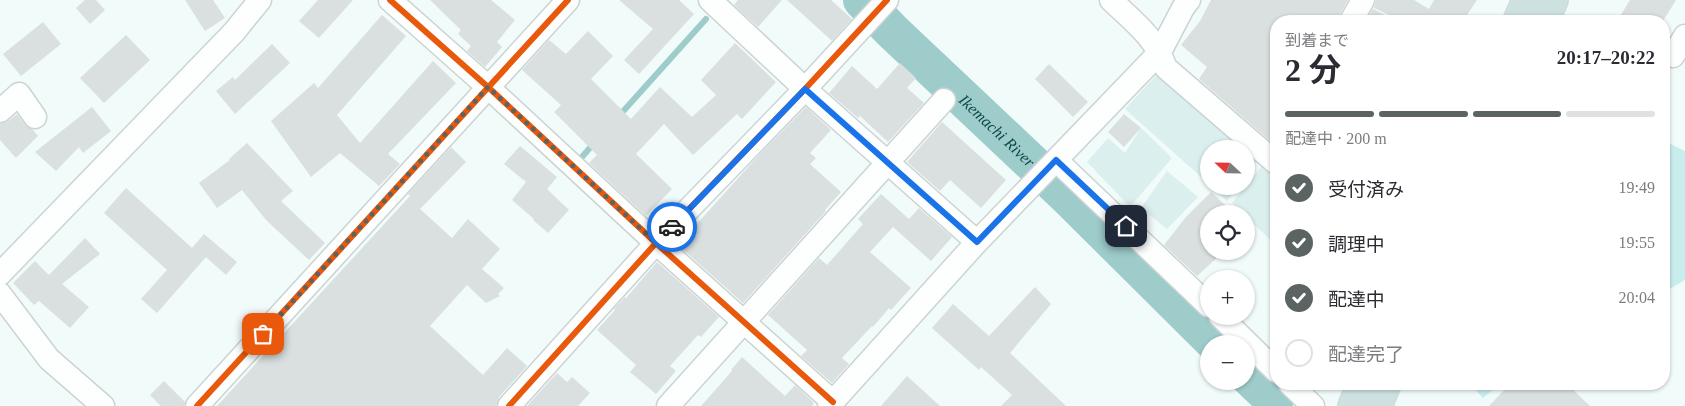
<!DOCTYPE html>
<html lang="ja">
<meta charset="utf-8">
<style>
body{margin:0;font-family:"Times New Roman","Noto Sans JP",serif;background:#f2f2f3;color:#2b2b33;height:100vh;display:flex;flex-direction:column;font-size:19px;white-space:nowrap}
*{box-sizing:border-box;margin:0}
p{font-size:16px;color:#7c7c81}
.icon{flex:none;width:28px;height:28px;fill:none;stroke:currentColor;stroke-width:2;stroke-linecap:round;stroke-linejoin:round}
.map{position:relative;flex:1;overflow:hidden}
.sheet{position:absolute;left:1270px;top:15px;width:400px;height:375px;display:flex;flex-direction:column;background:#fff;border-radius:20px;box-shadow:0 1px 4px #0004}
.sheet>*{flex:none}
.needle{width:32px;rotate:292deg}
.buttons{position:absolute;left:1200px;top:140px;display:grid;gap:10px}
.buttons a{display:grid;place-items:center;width:55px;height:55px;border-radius:50%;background:#fff;box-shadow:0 1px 4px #0004;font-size:25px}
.pin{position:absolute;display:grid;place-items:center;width:42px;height:42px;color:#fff;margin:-21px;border-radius:10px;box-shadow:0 2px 8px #0006}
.courier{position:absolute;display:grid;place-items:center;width:50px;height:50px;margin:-25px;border:4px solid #1a73e8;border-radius:50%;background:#fff;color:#222;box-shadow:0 1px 6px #0007}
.overview em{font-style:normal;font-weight:700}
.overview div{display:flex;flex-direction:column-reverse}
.overview{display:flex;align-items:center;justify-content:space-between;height:85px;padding:0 15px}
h1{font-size:32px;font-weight:700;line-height:38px}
.bar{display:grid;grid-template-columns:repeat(4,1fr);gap:8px 5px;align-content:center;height:60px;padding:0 15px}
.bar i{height:6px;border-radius:4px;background:#e1e1e2}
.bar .current{background:#5c6363}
.bar p{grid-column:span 4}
ol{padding:0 15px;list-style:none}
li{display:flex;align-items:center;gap:15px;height:55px}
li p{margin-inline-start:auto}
li .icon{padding:5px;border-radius:50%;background:#5c6363;color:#fff;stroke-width:4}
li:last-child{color:#7c7c81}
li i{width:28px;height:28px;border:2px solid #e1e1e2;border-radius:50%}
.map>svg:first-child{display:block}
.built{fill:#dbefee}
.green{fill:#c7eeed}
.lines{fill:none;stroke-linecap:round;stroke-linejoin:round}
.stream{stroke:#9dcccb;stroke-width:6}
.river{stroke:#9dcccb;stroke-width:38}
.building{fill:#d9e0df}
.minor-casing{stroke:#ccd3d3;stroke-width:25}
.highway-casing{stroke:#d3d7d7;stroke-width:30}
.minor{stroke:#fdfefe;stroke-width:22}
.highway{stroke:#cce1e0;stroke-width:28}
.cycleway-casing{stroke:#fff;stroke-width:9}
.cycleway{stroke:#e8590c;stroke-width:6}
.done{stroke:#5c6363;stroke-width:5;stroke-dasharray:0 9}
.route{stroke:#1a73e8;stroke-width:6}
.labels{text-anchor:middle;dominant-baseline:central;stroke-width:4.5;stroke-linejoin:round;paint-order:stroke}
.water-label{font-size:16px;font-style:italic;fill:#0e4948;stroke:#fff}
</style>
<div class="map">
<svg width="1685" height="406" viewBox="0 0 1685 406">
<rect width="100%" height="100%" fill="#f1fbfa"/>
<path class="built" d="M1159,72L1259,159L1246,176V149H1209V184L1125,109Z
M1141,128L1172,158L1130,207L1087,162L1108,138L1125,153Z
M1265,162L1276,172V243L1275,244L1246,217V214H1243L1232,203Z
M1167,171L1198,197L1167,229L1141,208Z
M1211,186H1238L1227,201Z"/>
<path class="green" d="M1664,141L1685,151V280L1664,292Z
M1470,384H1500L1483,398Z"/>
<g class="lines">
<path class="stream" d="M618,117L706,19
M582,157L594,143"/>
<g class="river">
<path id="s1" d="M862,0L892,31L1069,198L1216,344"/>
<path d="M1246,374L1266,393L1274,406"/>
</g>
</g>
<path class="building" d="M85,0H96L105,10L90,24L76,8Z
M185,0H213L225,18L205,31Z
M318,0H353L319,38L299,21Z
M430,0H491L515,20L497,42L502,47L485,67L467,51L471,46L458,34L461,30Z
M619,0H679L694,14L639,74L624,60L653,29Z
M738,0H782L758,27L734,5Z
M787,0H831L852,19L832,41Z
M1211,0H1348L1340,14L1338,21H1276V35L1270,43L1276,48V146L1199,79L1207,67L1181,45L1200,21Z
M1376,0H1414L1429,9L1434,0H1477L1463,21H1402L1374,8Z
M1630,0H1676L1663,21H1617Z
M1373,9L1397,21H1366Z
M382,15L406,36L337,115L360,143L433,61L456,83L388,154L400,164L379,186L340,153L311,177L271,121L314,83L318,88Z
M43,22L61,44L21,76L3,54Z
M588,31L613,56L591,79L631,119L660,87L692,117L716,95L701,80L735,43L776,82L742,119L737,114L693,155L664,124L636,154L672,189L646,216L589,163L597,155L554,112L561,105L522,70L549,40L566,54Z
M126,35L150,60L104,103L80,78Z
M272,44L290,63L235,114L216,91L233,77L235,80Z
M900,63L916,78L907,88L924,103L888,142L860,116L858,118L829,93L852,66L877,89Z
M1049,64L1088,102L1073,117L1035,79Z
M92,107L111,131L83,153L79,147L56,171L35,152Z
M806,107L831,130L810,153L816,158L810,164L841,192L825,210L826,211L743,303L678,245L757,157Z
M17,114L25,125L33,130L38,136L16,158L0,140V124L8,121Z
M1124,114L1141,128L1124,147L1108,132Z
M942,122L1006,180L981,208L950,180L940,191L907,162Z
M247,143L293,191L281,201L325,243L309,260L266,220L242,190L217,208L199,183L230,160L229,159Z
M520,146L557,177L547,189L569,210L548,233L533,220L534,219L512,200L526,182L504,164Z
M451,147L466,162L420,209L452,238L468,219L500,249L482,269L504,288L498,294L500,296L486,303L467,285L430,326L483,375L507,348L527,366L499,397L496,406H217L410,196L408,194Z
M126,188L192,248L204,234L237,262L226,275L206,257L157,313L141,299L167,270L104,213Z
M1211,192L1235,214H1209V251H1215L1219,256L1197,276L1164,245L1186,217Z
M881,194L909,219L919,208L952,237L931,261L893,227L870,252L911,288L891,310L889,308L873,327L872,326L842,358L849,364L832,383L801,356L807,350L768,315L819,258L827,265L863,224L858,219Z
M85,238L100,254L62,284L89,307L70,328L39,301L34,305L13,283L35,261L49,275Z
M657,262L719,317L701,337L698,335L670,366L676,371L656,394L630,372L636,365L597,330L615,310L614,309L625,297L626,298Z
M1035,287L1051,304L1010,353L1066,406H1001L1012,395L981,367L979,370L932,328L953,304L989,336Z
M742,357L785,396L795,385L814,403L812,406H701L732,371L731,370Z
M557,373L567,382L572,377L590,393L578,406H527Z
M907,376L940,406H881Z
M164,381L185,402L184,406H161L150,395Z
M1510,384H1567L1590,406H1489Z"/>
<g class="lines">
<g class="minor-casing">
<path id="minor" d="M390,0L488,87L656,243L833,402
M710,0L805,89L977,242
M1111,0C1135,23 1154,36 1166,68L1276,163
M1351,21L1363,0
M1664,54L1673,56L1685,36
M0,111L19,94L35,117
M1056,160L1209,306
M0,274L234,32L260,0
M0,294L49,359L103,406
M1220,316L1276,371
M1290,384L1313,406
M197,406L568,0
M509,406L656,243L805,89L887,0
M668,406L944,100
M829,406L977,242L1160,52L1183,8L1189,0"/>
</g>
<g class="highway-casing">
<path id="highway" d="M1517,21L1526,0
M1545,21L1554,0
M1352,406L1361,384
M1378,406L1387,384"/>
</g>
<use href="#minor" class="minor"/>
<use href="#highway" class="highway"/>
<g class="cycleway-casing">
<path id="cycleway" d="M390,0L488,87L656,243L833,402
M197,406L568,0
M509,406L656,243L805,89L887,0"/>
</g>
<use href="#cycleway" class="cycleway"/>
</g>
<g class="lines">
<path class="done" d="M263,334L488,87L656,243L672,227"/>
<path class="route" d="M672,227L805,89L977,242L1056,160L1126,226"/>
</g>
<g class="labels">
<g class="water-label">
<text stroke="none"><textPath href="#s1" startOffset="188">Ikemachi River</textPath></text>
</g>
</g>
</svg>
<div class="buttons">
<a><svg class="needle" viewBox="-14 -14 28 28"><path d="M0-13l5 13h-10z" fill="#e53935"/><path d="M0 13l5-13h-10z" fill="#7c7c81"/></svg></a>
<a><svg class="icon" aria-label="locate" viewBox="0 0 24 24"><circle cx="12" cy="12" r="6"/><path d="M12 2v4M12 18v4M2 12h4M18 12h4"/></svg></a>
<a>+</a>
<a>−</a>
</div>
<div class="pin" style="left:263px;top:334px;background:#ea580c"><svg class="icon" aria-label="bag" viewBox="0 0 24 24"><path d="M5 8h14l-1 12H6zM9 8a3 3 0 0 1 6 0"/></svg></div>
<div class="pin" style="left:1126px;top:226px;background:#1f2937"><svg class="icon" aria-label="home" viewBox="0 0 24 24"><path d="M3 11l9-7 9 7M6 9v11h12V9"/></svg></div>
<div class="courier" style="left:672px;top:227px"><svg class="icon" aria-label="car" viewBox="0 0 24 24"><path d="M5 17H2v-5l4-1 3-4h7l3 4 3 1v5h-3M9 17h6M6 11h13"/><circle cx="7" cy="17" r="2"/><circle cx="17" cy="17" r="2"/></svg></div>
<section class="sheet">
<div class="overview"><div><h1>2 分</h1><p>到着まで</p></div><em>20:17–20:22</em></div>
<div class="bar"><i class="current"></i><i class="current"></i><i class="current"></i><i></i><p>配達中 · 200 m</p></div>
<ol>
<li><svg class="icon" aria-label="check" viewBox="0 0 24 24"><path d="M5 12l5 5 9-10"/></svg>受付済み<p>19:49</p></li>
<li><svg class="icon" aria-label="check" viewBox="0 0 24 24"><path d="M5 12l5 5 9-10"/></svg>調理中<p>19:55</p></li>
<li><svg class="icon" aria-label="check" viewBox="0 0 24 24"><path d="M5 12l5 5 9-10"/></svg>配達中<p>20:04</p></li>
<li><i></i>配達完了</li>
</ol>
</section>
</div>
